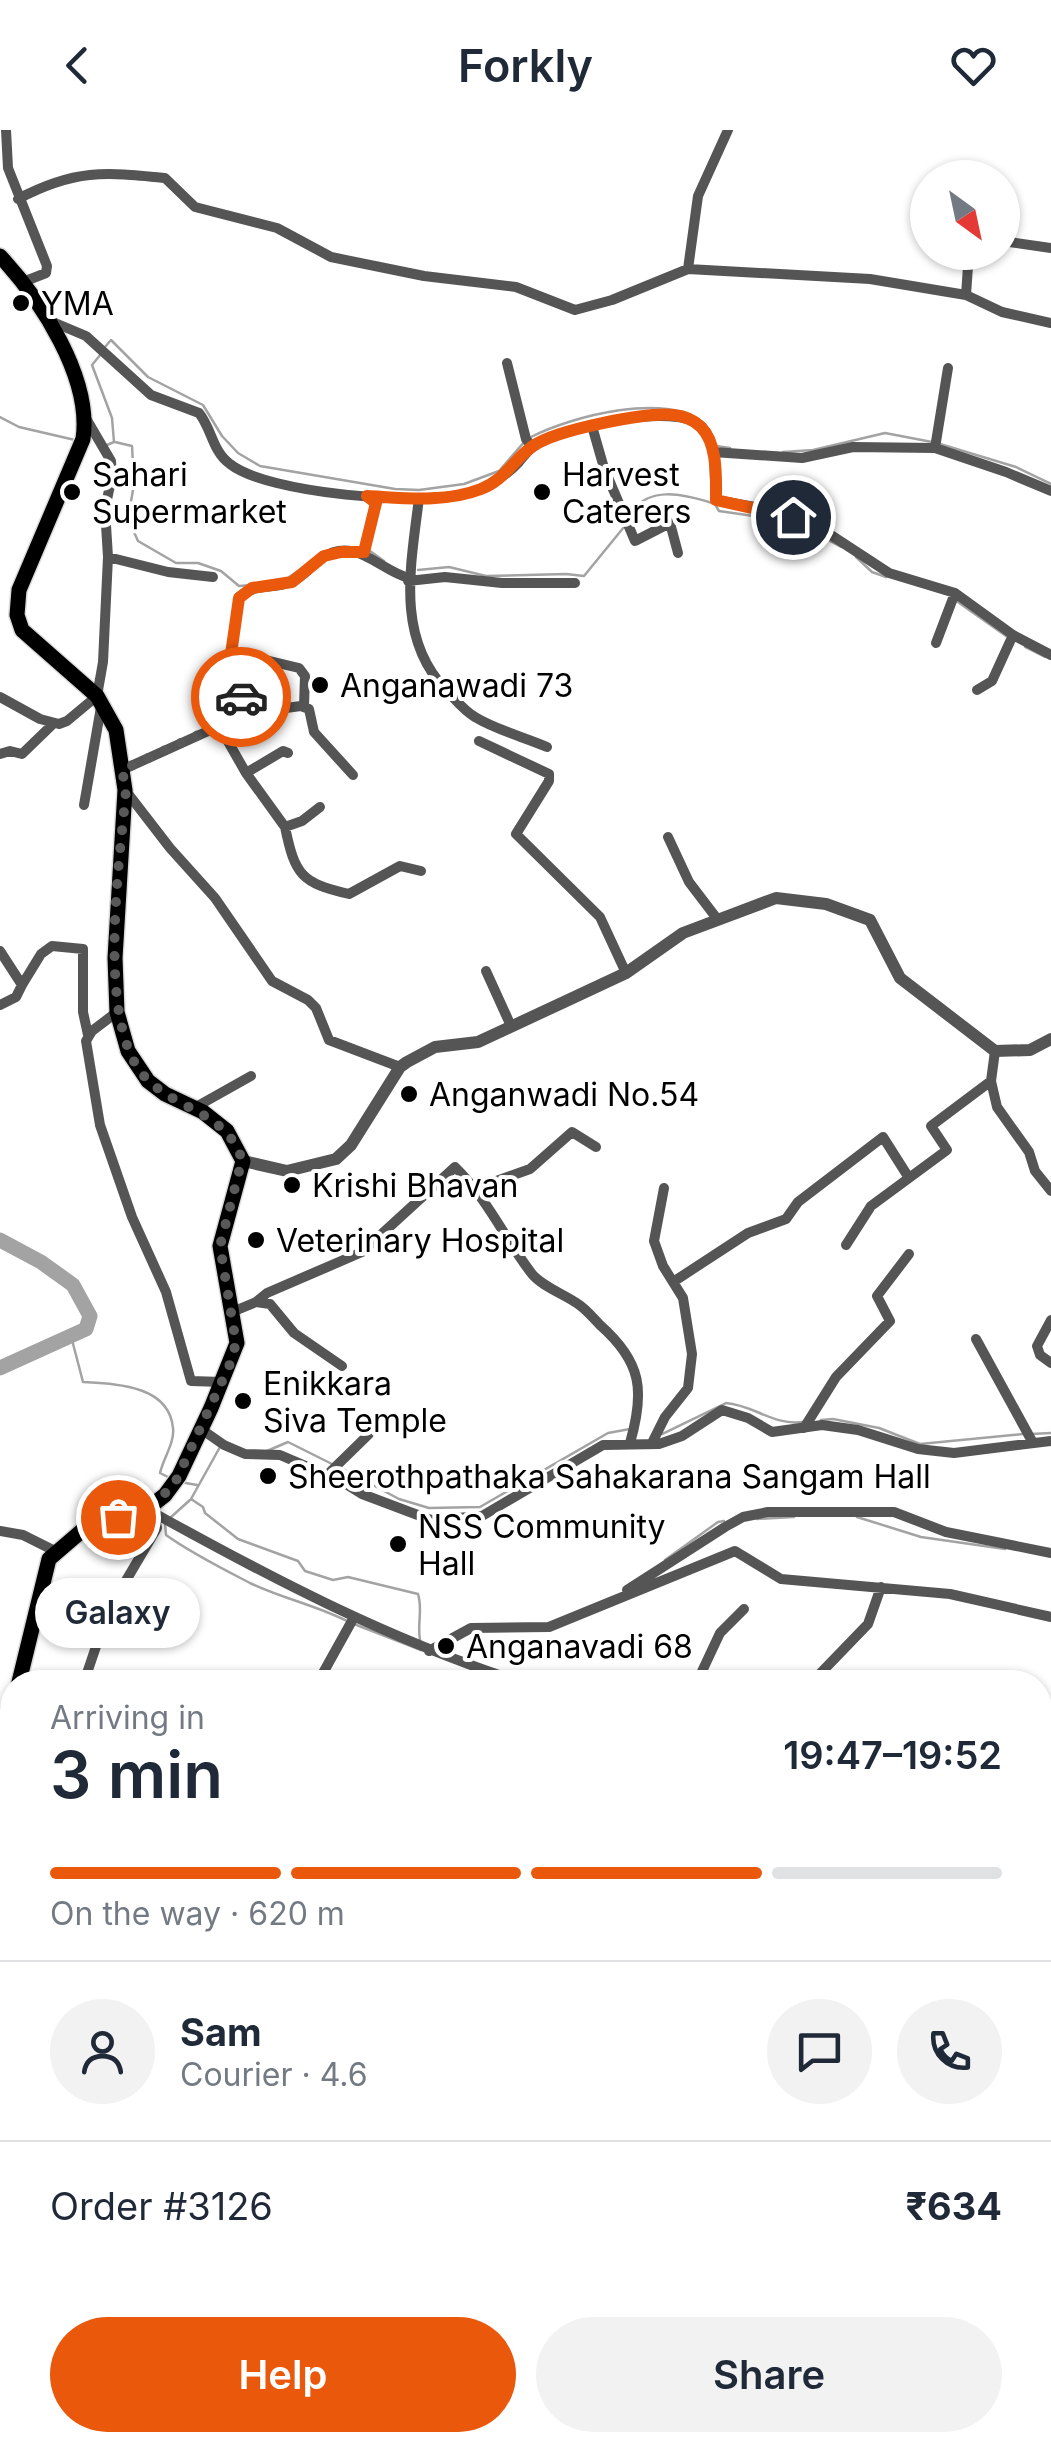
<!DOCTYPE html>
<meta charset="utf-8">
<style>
body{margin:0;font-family:Inter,sans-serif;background:#f2f2f3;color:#1f2937;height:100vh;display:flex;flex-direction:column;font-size:38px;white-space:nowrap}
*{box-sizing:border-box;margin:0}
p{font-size:32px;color:#747a83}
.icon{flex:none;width:55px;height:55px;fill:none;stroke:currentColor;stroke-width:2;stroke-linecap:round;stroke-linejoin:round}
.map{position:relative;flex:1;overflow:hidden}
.drawer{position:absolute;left:0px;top:1540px;width:1052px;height:782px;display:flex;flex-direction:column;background:#fff;border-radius:40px 40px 0 0;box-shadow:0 2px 8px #0004}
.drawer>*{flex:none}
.needle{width:65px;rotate:147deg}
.fabs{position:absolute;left:910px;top:30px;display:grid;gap:20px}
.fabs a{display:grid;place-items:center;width:110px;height:110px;border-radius:50%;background:#fff;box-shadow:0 2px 8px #0004;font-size:50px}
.pin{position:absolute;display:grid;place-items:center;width:85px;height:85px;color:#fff;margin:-42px;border:5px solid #fff;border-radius:50%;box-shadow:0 2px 10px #0007}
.courier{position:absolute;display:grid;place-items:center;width:100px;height:100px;margin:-50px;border:8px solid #ea580c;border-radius:50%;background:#fff;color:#222;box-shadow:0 2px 12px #0007}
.bubble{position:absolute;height:70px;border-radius:35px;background:#fff;box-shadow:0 2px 8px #0004;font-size:32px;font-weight:600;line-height:70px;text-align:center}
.head em{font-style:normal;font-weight:600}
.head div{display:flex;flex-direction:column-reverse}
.head{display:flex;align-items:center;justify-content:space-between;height:170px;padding:0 50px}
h1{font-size:65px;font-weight:600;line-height:75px}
.bar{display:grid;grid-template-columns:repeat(4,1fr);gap:15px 10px;align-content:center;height:120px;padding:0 50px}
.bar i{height:12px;border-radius:8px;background:#e0e1e3}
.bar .on{background:#ea580c}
.bar p{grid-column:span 4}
.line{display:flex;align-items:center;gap:25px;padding:0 50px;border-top:2px solid #e0e1e3}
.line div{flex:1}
.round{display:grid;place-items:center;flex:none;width:105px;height:105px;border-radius:52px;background:#f2f2f3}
.action{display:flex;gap:20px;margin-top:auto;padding:20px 50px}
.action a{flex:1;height:115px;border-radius:60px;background:#ea580c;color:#fff;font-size:40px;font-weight:600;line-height:115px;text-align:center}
.action a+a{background:#f2f2f3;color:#1f2937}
header{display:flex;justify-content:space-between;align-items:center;height:130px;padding:0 50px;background:#fff;font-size:45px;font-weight:600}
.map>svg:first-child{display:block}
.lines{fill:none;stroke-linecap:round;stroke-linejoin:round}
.stream{stroke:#a3a3a3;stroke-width:2.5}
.river{stroke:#a3a3a3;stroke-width:15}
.primary-casing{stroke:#dbdbdb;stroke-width:18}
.minor{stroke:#555;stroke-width:10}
.tertiary{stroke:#555;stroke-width:12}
.primary{stroke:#000;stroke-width:15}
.done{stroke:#595959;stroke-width:10;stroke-dasharray:0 18}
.route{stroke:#ea580c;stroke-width:12}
.poi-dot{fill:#000;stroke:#fff;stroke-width:4}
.labels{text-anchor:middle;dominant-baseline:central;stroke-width:8;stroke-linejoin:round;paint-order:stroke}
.poi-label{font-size:32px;fill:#000;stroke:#fff;text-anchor:start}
</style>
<header><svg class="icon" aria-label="back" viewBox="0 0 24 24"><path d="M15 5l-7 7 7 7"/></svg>Forkly<svg class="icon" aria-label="heart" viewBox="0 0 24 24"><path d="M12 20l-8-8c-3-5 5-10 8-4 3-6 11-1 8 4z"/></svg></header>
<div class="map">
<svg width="1051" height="2321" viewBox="0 0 1051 2321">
<rect width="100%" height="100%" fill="#fff"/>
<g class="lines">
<path class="stream" d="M105,217L111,210L148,247L203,275L222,306L238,323L260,336L395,359L419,360L464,354L499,341L525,311
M101,224L92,235L112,288L114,312L107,315
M0,287L19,297L75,310
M531,307C572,286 668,261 704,294
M115,312L132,316L134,354L128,389L138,411L176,433H198L221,441L239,456L252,455
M940,314L1016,337L1051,354
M716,316L730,318
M783,322L813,320L885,303L932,312
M710,331L711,348
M713,371L719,381L788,391
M630,385C647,355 683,364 712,373
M796,393L841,417
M370,421L384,431
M856,427L872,442L886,447
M418,440L449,437L486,446L566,444L584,446L624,397
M289,447L303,438
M955,470L1006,506
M1025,517L1045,527
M71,1206L83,1252C116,1254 169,1255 173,1298C175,1312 163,1329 160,1343L168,1347
M821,1290L833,1289L879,1298L920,1314L1023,1304
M662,1304L726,1273C754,1275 773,1296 803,1292
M1031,1304L1051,1303
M220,1317L191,1369L203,1377L205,1383L238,1409L298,1431L305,1441L333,1450L348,1447L418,1464C423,1480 417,1493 420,1510
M267,1321L288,1312L332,1334
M339,1337L399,1369L429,1378L480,1377L608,1303L630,1299
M180,1352L197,1355
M857,1387L921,1407L1005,1419
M170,1388L190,1370
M757,1389L794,1387
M165,1394L166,1405C191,1423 223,1439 250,1453C281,1468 315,1475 347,1491
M665,1430L718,1392L724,1391
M354,1494L421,1520"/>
<path class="river" d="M0,1110L41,1132L73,1155L90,1186L86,1199L0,1238"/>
<g class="primary-casing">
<path id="primary" d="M0,126C41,170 92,248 83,309L19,460L17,485L22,500L97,566L116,600L125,660L115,828L117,882L128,921L148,951L165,964L203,982L227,1001L243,1031L220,1116L237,1213L211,1278L179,1346L165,1365L151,1376L85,1398L49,1429L19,1552
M0,1603L12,1571"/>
</g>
<path class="minor" d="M6,0L8,38L47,136L46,143L23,152
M18,69C75,39 104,42 165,48L195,77L277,98L331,127L424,146L516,157L575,180L612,170L688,139L870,149L966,165L1002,182L1051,193
M1002,111L1051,118
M688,139L698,66L728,0
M966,165L969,122
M48,190L86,206L151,265L199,283C212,299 212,321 230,334C268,364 421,376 468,363C489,357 504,348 519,332C523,327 528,320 534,316C562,297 677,271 702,297C718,314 716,348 716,370L772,380L814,394L889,443L955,463L1013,505L1051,525
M507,233L526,309L532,317
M592,296L604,338L635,411L670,393L678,423
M935,318L948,238
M713,322L802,328L853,317L935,318L1006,342L1051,361
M419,368C411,435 395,507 446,560C455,569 464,581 475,587C496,600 524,607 547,617
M364,422L376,373L367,366
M108,427L168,442L213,447
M408,451L445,447L502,453H575
M936,513L955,463
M231,522L299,538L305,546L304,576
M977,560L992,551L1013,505
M0,567L40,589L59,594L67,591L97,566L103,532L108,427L105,379L112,346L111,331L87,290
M479,611L549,644V651L516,704L600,787L626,843
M0,624L10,621L22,624L53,594
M122,640L248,583L301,576L309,579L314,602L353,645
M246,643L283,621L288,623
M126,661L170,718L215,768L272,851L308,870L316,878L329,910L400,937
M84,675L101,577
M320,677L302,691L285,697L246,643L214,587L242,564L230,531L239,467C258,452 270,460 291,452C304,447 311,435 322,428C355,405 380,441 409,448
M285,697C295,745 301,753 349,764L400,736L421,741
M668,707L689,752L718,790
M0,821L22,855L41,824L52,816L83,819V882L88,905
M486,841L511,896
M0,875L16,867L22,855
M117,882L92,901L86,911L100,995L132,1087L166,1162L191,1251L222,1252
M995,921L991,951L997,977L1029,1022L1035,1041L1051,1061
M194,978L251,946
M474,1059L530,1039L572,1002L596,1017
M846,1115L871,1076L947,1020L931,996L991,951
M673,1152L748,1103L786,1089L798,1072L883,1007L909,1048
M256,1172L267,1163L362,1122L455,1037C487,1068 505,1109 532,1144C543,1157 564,1164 578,1174C586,1179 593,1188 600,1195C642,1232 645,1261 630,1313
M232,1182L256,1172L270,1174L294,1203L342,1236
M1051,1190L1037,1216L1040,1225L1051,1233
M976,1209L1033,1313
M804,1298L836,1247L890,1191L877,1166L909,1124
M201,1299L224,1315L245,1324L280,1325L341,1351L362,1364L431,1390L482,1386L603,1315L659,1314L682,1306L722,1280L748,1288L772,1302L822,1295L858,1300L918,1319L954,1323L1051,1311
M652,1313L665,1287L688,1258L692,1224L683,1168L663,1136L654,1111L664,1058
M327,1345L369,1304
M151,1376L154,1383C273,1449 390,1510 520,1552
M0,1401L23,1405L57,1422
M627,1460L725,1397L743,1387L768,1382H894L946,1402L1051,1423
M429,1521L471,1498L549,1497L735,1421L781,1449L950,1464L1051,1487
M84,1552L108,1481L157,1398L154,1383
M318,1552L353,1489
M572,1552H589
M697,1552L720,1503L744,1479
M812,1552L868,1494L881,1457
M1,1663L12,1648
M0,1732L12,1747
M1040,1873L1051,1894
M0,2025L12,2042
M0,2091L12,2082
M1040,2178L1051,2164
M0,2212L12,2204
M1040,2241L1051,2254
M250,2310L274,2321
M342,2321L358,2310
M543,2321L547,2310
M833,2321L839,2310
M1035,2321L1051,2312"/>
<path class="tertiary" d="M243,1031L287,1041L336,1029L351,1015L400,937L407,932L435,917L478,912L564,872L626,843L683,803L776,768L826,774L870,790L900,848L995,921L1030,920L1051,909"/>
<use href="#primary" class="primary"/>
</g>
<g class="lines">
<path class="done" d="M118,1387L151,1376L174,1355L230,1234L236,1213L220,1116L242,1030C228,985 183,981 151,953C93,905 120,731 126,660L122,640L218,596L214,587L241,567"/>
<path class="route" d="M241,567L230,531L239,468L252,458L292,452L324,426L341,422H364L376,373L367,366C405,368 445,373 481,359C505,350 513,330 533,316C556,300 645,282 674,285C684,286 694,290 701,297C718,314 716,348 716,370L793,387"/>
</g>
<g class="poi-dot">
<circle cx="21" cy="173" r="10"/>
<circle cx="72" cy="362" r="10"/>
<circle cx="542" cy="362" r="10"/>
<circle cx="320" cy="555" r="10"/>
<circle cx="409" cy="964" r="10"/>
<circle cx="292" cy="1055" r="10"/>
<circle cx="256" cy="1110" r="10"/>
<circle cx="243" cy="1271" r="10"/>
<circle cx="268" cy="1346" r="10"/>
<circle cx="398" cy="1414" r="10"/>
<circle cx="446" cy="1516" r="10"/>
</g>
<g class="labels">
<g class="poi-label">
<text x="41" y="173">YMA</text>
<text x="92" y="344">Sahari<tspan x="92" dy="37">Supermarket</tspan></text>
<text x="562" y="344">Harvest<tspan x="562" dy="37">Caterers</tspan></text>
<text x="340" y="555">Anganawadi 73</text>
<text x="429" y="964">Anganwadi No.54</text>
<text x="312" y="1055">Krishi Bhavan</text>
<text x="276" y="1110">Veterinary Hospital</text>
<text x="263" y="1253">Enikkara<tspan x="263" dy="37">Siva Temple</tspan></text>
<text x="288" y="1346">Sheerothpathaka Sahakarana Sangam Hall</text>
<text x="418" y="1396">NSS Community<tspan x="418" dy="37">Hall</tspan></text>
<text x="466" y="1516">Anganavadi 68</text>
</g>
</g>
</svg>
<div class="fabs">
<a><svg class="needle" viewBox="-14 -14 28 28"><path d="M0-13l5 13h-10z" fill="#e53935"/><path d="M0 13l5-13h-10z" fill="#747a83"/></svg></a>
</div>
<div class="pin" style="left:118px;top:1387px;background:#ea580c"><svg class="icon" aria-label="bag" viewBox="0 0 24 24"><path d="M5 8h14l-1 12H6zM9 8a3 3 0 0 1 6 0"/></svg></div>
<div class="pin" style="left:793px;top:387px;background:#1f2937"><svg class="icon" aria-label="home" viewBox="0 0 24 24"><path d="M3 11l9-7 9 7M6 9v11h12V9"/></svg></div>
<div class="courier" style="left:241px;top:567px"><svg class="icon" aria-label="car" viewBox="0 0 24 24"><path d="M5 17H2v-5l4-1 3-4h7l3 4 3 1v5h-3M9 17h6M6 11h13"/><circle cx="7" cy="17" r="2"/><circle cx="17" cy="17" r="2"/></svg></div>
<div class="bubble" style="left:35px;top:1448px;width:165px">Galaxy</div>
<section class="drawer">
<div class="head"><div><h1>3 min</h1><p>Arriving in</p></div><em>19:47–19:52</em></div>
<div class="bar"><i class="on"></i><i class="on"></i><i class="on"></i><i></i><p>On the way · 620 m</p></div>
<div class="line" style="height:180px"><a class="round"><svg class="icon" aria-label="person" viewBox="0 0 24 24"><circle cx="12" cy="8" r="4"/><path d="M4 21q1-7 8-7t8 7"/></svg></a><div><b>Sam</b><p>Courier · 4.6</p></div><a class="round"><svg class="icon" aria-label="chat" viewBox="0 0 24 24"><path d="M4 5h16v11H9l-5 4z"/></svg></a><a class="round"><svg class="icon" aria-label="phone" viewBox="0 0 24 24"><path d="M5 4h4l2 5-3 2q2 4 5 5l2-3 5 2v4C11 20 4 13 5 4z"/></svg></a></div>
<div class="line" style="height:130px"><div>Order #3126</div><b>₹634</b></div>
<div class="action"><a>Help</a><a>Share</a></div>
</section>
</div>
